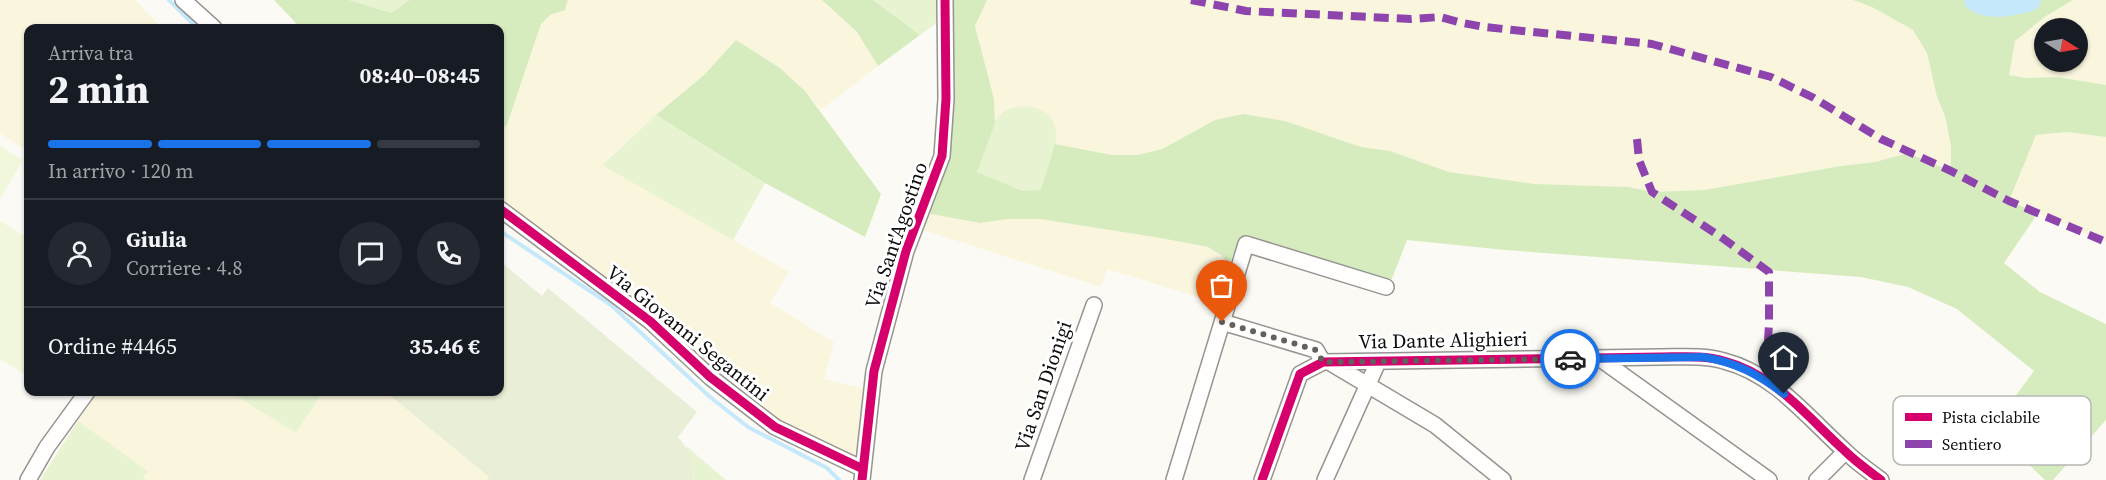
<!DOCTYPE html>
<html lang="it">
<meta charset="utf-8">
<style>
body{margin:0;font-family:"Source Serif 4",serif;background:#242831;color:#f1f3f6;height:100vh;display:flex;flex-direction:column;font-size:22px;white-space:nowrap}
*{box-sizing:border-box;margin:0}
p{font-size:20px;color:#9ea1a6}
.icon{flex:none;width:33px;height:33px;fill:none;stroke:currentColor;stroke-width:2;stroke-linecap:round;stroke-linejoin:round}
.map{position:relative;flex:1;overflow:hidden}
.drawer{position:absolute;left:24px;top:24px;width:480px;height:372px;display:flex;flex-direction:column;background:#171b24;border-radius:12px;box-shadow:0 2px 4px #0004}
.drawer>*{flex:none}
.needle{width:39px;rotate:101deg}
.fabs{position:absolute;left:2034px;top:18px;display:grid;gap:12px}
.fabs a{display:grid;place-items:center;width:54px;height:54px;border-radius:50%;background:#171b24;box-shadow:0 2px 4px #0004;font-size:30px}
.pin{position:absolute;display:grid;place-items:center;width:51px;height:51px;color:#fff;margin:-62px -26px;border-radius:50% 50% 50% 0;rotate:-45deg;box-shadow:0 0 6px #0007}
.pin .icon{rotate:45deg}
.courier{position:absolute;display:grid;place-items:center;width:60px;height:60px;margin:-30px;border:4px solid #1a73e8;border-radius:50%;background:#fff;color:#222;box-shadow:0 2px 8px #0007}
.summary em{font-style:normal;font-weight:700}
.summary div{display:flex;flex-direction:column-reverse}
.summary{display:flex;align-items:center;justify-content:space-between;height:102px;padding:0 24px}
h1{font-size:39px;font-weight:700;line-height:45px}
.bar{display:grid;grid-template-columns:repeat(4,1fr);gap:9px 6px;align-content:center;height:72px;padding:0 24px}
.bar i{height:8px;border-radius:4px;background:#363941}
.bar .selected{background:#1a73e8}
.bar p{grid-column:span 4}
.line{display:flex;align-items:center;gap:15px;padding:0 24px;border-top:2px solid #363941}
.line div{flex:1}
.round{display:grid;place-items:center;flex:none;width:63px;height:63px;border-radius:32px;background:#242831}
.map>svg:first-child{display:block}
.farmland{fill:#faf6de;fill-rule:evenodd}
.green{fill:#e7f3d1}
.forest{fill:#d7ecbe}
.cemetery{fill:#e9eed6}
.pitch{fill:#f0f7db}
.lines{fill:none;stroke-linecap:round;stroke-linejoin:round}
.stream{stroke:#c5e9fa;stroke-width:4}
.river{stroke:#c5e9fa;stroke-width:22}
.minor-casing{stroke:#959492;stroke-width:18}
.minor{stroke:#fffefd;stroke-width:15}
.quiet{stroke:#8e44ad;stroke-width:8;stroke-dasharray:15 8;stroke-linecap:butt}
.cycleway-casing{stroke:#fff;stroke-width:13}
.cycleway{stroke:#d6006c;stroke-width:9}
.done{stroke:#61615e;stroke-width:6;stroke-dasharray:0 10.8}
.route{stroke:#1a73e8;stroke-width:8}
.labels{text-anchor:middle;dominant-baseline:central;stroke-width:6;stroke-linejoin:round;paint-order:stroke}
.street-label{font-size:20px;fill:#0e0e0e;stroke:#fff}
.key{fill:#fff;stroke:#b7b7b7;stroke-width:1.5}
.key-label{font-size:16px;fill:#0e0e0e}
</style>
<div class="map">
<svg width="2106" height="480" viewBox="0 0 2106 480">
<rect width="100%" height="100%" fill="#fcfaf4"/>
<path class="farmland" d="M0,0H135L162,28H28V148H22L0,133Z
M568,0H822L857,32L878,66L821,110L805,91L780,68L736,40L704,75L656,115L602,164L789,272L770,303L834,342L824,379L865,389L856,453L847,461L775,427L500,209V130L507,125L541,24L550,15L565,10Z
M987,0H1853L1872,7L1913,30L1927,53L1937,97L1945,116L1951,146V171L1908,153L1875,162L1841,166L1704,190L1652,192L1629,187L1535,184L1449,172L1390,151L1361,147L1285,121L1243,114L1215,120L1161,149L1137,155H1112L1055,144V127L1013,107L1002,113L995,123L994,99L975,25Z
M2073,0H2106V85L2057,77L2025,78L2008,75L2015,41L2046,16ZM2044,28H2078V62H2044Z
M2067,132L2106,137V242L2009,201L2036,135Z
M926,213L980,223L1008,219H1040L1155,237L1208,247L1221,255L1229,264L1218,303L1107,269L1101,287L920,229Z
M98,392H230L296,433L323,392H386L490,478L488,480H146L143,478L148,471L78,421Z"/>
<path class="green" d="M349,0H410L391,13Z
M873,0H939L938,22L920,35Z
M1028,106C1033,108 1042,109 1046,113C1068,131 1048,169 1041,191L1022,192L977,172C983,156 989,126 1001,114C1008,107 1018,107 1028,106Z
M656,115L765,183L733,240L602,165Z
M230,392H323L296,433Z
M78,421L148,471L143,478L146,480H40Z
M686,446L726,480H693L694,472Z"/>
<path class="forest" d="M274,0H349L391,13L410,0H568L565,10L550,15L541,24L507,125L500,130V28H298L295,22Z
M822,0H873L920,35L878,66L857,32Z
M951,0H987L975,26L994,99L995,123L977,172L1022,191L1041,190L1055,144L1112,155H1137L1162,149L1215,120L1243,114L1285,121L1361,147L1390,151L1449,172L1535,184L1629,187L1652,192L1704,190L1841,166L1875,162L1908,153L1951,171V146L1945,116L1937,97L1927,53L1913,30L1872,7L1853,0H2073L2046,16L2015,41L2009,75L2025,78L2057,77L2106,85V137L2067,132L2036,135L2009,201L2038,213L2004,263L2040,292L2106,324V420L2053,480H2045L1991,429L2034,371L1957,309L1908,287L1861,277L1505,250L1407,240L1391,281L1246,239L1240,240L1229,264L1221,255L1208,247L1155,237L1040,219H1008L980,223L926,213L939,181Z
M736,40L780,68L805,91L881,194L865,237L765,183L656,115L704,75Z"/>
<path class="cemetery" d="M500,261L542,296L548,288L697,412L678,437C689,450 695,462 693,480H488L489,477L386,392H500Z"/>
<path class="pitch" d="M0,146L23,160L0,199Z
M0,221L28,238V376L0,359Z"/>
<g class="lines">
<path class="stream" d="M169,0L197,28
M500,231L611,305L710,397L748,427L827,468L839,480"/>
<path class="river" d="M1975,0C1990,10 2014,5 2030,0"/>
<g class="minor-casing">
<path id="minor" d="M183,0L214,28
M500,209L650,321L710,377L775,427L863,469
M1222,322L1316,350L1323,362
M1599,358L1769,480
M1329,362L1435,425L1503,480
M28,480L47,447L87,392
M862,480L874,371L906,251L942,156L946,99L945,0
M1032,480L1094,305
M1174,480L1246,244L1386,287
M1262,480L1300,374L1323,362L1660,357C1681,357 1704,355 1724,361C1775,374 1808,418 1845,451C1856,462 1869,471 1881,480
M1325,480L1378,362
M1817,480L1845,452"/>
</g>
<use href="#minor" class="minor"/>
<path class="quiet" d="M1191,0L1246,11L1411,19L1440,17L1458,22L1484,27L1652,44L1771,77L1814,98L1881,139L1951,171L2009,201L2106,242
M1637,139L1639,160L1652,192L1721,237L1769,272V323L1766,380"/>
<g class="cycleway-casing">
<path id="cycleway" d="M500,209L650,321L710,377L775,427L863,469
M862,480L874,371L906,251L942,156L946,99L945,0
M1262,480L1300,374L1323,362L1660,357C1681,357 1704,355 1724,361C1775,374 1808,418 1845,451C1856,462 1869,471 1881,480"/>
</g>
<use href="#cycleway" class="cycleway"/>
</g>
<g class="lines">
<path class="done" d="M1222,322L1316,350L1323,362L1570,359"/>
<path class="route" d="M1570,359L1703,357C1735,362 1758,374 1784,394"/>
</g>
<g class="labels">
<g class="street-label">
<text transform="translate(896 235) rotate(-71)">Via Sant'Agostino</text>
<text transform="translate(688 333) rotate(39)">Via Giovanni Segantini</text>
<text transform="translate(1443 340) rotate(-1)">Via Dante Alighieri</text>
<text transform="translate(1043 386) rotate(-71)">Via San Dionigi</text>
</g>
</g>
<rect x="1893" y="396" width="198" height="69" rx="9" class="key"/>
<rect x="1905" y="413" width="27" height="8" fill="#d6006c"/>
<rect x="1905" y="440" width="27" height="8" fill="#8e44ad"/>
<g class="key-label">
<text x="1942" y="423">Pista ciclabile</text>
<text x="1942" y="450">Sentiero</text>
</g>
</svg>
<div class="fabs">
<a><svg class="needle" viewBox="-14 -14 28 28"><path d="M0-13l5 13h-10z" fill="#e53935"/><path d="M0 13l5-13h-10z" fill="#9ea1a6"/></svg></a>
</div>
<div class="pin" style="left:1222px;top:322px;background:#ea580c"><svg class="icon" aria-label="bag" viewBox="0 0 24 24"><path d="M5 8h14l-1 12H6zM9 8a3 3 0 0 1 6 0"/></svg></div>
<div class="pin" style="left:1784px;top:394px;background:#1f2937"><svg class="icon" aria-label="home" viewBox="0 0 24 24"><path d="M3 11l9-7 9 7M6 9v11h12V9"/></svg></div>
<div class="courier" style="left:1570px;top:359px"><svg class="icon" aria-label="car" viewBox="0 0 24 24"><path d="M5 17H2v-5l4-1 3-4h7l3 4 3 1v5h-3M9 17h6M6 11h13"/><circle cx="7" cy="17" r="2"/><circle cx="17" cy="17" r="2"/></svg></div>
<section class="drawer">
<div class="summary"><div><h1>2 min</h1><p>Arriva tra</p></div><em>08:40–08:45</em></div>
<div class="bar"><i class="selected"></i><i class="selected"></i><i class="selected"></i><i></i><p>In arrivo · 120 m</p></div>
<div class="line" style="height:108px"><a class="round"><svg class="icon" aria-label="person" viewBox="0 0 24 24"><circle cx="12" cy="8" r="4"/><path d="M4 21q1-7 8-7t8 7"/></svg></a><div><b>Giulia</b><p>Corriere · 4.8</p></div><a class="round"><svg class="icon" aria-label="chat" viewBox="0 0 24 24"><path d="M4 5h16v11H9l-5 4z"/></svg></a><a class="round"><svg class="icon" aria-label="phone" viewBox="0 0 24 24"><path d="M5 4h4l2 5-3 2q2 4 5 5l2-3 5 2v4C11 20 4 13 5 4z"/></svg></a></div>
<div class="line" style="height:78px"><div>Ordine #4465</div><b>35.46 €</b></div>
</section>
</div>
